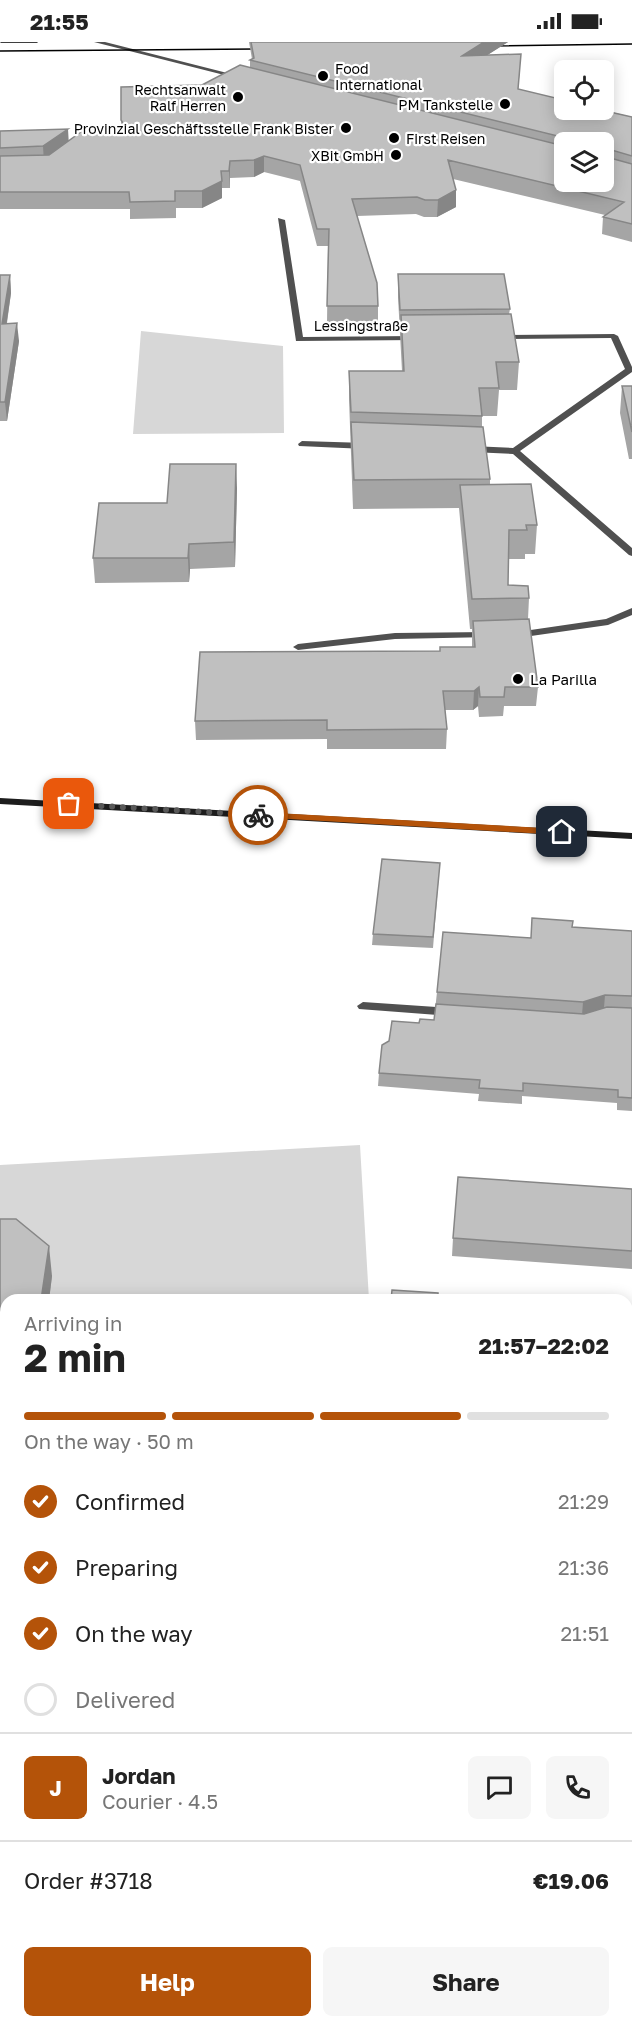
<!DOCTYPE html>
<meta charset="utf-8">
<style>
body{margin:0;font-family:"Golos Text",sans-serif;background:#f6f6f6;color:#222;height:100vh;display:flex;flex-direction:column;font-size:22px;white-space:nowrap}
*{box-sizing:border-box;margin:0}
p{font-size:20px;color:#767676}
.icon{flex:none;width:33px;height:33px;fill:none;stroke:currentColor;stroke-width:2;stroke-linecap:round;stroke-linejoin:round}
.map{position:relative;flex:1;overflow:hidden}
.side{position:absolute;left:0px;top:1252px;width:633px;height:734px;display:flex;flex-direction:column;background:#fff;border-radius:18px 18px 0 0;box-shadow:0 3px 15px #0003}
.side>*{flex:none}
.buttons{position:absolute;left:554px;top:18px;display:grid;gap:12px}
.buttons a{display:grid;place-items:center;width:60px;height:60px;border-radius:9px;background:#fff;box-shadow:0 3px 15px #0003;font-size:30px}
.pin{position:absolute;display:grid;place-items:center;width:51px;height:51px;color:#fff;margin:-26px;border-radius:12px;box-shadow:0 3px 9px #0006}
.courier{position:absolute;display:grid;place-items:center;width:60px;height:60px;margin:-30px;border:4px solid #b45309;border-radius:50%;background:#fff;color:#222;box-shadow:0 2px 8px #0007}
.head em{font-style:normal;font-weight:700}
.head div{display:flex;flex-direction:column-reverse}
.head{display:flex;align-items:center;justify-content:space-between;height:102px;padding:0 24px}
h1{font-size:39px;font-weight:700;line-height:45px}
.bar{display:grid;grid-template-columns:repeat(4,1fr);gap:9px 6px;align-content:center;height:72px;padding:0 24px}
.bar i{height:8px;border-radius:4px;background:#e0e0e0}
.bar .active{background:#b45309}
.bar p{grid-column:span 4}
.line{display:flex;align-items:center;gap:15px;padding:0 24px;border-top:2px solid #e0e0e0}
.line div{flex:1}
.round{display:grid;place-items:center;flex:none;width:63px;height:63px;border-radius:9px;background:#f6f6f6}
ol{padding:0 24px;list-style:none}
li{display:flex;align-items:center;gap:18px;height:66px}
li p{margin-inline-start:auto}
li .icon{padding:6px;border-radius:50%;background:#b45309;color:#fff;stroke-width:4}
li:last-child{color:#767676}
li i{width:33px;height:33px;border:3px solid #e0e0e0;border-radius:50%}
.button{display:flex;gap:12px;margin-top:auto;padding:12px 24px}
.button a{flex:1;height:69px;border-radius:9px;background:#b45309;color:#fff;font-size:24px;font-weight:700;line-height:69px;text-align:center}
.button a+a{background:#f6f6f6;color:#222}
.status{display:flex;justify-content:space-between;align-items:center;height:42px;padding:0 30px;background:#fff;direction:ltr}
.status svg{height:16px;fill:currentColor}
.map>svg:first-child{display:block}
.green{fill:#d7d7d7}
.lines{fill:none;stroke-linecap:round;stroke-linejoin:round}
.street{fill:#505050;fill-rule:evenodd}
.secondary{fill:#1d1d1d;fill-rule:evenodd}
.tram{stroke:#000;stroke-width:1.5}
.wall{fill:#a5a5a5;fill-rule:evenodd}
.shaded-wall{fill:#868686}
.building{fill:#c0c0c0;stroke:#868686;stroke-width:1.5}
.route{fill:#b45309}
.done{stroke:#595959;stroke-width:6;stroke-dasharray:0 10.8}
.poi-dot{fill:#000;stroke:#fff;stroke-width:2}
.labels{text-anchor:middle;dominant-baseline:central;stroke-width:4.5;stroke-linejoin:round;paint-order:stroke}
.far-poi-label{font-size:14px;fill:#000;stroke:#fff;text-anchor:end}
.far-street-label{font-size:14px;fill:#000;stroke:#fff}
.poi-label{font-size:15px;fill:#000;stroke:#fff;text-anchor:start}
</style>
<div class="status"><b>21:55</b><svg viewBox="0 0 49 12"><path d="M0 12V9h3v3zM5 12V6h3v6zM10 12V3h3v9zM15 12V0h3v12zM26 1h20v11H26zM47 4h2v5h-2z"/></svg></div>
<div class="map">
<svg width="632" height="1985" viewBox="0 0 632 1985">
<rect width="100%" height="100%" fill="#fff"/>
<path class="green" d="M141,289L283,304L284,391L133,392Z
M360,1103L369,1258H6V1514H0V1123Z
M627,1945L632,1946V1985H188L189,1980H627Z"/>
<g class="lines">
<path class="street" d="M94,0H105L243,35L240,37Z
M278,176L285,178L303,295L415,294L419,296L418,298L296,299Z
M614,292L618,294L632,325V330L520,409L632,506V514L629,513L513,412L471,410L467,407L471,404L513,406L625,327L611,296L499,297L495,295L496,293Z
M302,399L366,401L370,404L366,407L299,404L298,402Z
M632,566V573L608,583L517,596L512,593L517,590L606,577Z
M488,590L493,593L491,595L395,597L298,608L293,605L298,602L395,591Z
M363,960L451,966L457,970L451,974L359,967L357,964Z
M627,1329L632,1330V1340L627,1339Z
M0,1525L6,1526V1538L0,1537Z
M627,1578L632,1579V1593L627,1592Z"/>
<path class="secondary" d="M0,756L632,791V797L0,762Z"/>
<path class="tram" d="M1,0H37
M486,4L632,2
M0,9L267,7"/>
</g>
<path class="wall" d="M249,0H508L487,13L520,28L518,47L632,75V200L602,192L603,175L605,173L453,137L456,165L437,175H424L416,172L357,174L378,264V282H327L328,204H317L300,139L264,130L254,135L230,136V146H222V156L202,166H176V176L130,177V167H0V89L69,99L121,86V78L202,43L250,26V18L252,17ZM564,100H603L564,140Z
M398,232L510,267L509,272L519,320L517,348H499L497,374H482V385L490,437V442L537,483L535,512H525V517H508V543L529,556L528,577L538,645L536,664H504L503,674L479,675L478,664L473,668H445L447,687L446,707H327V697L196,698L195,679L440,609L472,605V587H470L459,466L353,467L349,357V329H402L398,255Z
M0,233H10L11,251L7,281L19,299L7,379H0Z
M622,344H632V417H629L620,371Z
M237,446L235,525L190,527L189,540L95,541L93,516L167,461Z
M439,832L433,906L372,903L373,892Z
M572,885L632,889V1069L617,1068V1061L522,1054V1062L478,1059L479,1052L378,1044L379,1031L419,981L434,978L437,950L531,896Z
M632,1147V1227L452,1214L453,1196Z
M0,1177L52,1234L49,1258H6V1443L0,1442Z
M627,1341L632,1342V1453H627Z
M627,1594L632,1595V1713H627Z
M0,1725H6V1954H0Z"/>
<path class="shaded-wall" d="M484,0H508L461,30L462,14Z
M68,87L69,104L44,121L43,104Z
M264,114V130L254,135V118Z
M230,119V146L229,129Z
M222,139V156L202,166V149Z
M456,148V165L437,175L438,158Z
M10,233L11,251L4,299L2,282Z
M17,281L19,299L7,379L5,360Z
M236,422L237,446L235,525L234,500Z
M189,502L190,527L189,540L188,516Z
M479,645L478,664L473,668L474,649Z
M605,953L604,966L582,973L583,960Z
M49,1204L52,1234L49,1258H41Z"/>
<path class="building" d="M251,0H484L462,14L521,12L518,47L564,58V68H601L632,75V114L605,106L603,108V100H566V96L250,18L254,16Z
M240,23L564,104V140H603V114L632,122V182L603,175L624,160L448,118L456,148L438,158H425L417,155L352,157L377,241L378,264H327L329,187H317L300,123L264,114L254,118L230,119L229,129H221L222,139L202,149H175V159L130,160L129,150H0V114L49,113L85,87L121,86L123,81L121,78V45L202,43Z
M68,87L43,104L0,106V89Z
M398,232H504L510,267L400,268Z
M0,233H10L2,282L17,281L5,360H0Z
M511,272L519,320H496L499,346H479L482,374L351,370L349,329H404L401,273Z
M622,344H632V390Z
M351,380L483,385L490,437L354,438Z
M170,422H236L234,500L189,502L188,516H93L99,461H167Z
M531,442L537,483H526L527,488H509L508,543L528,544L529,556L472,557L460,443Z
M529,577L538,645H505L504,655H480L479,645L474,649H443L447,687L327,688V678L195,679L200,610L440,609V605H475L473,579Z
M382,817L440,821L433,895L373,892Z
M532,876L573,879L572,885L632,889V954L605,953L583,960L437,950L443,890L531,896Z
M436,962L584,972L607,965L632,966V1056L618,1055V1048L523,1041V1049L479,1046L480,1038L379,1031L382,1003L389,999L392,979L419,981L420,977L434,978Z
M458,1135L632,1147V1209L453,1196Z
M0,1177H16L49,1204L41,1258H6V1413H0Z
M392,1248L438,1251V1258H391Z
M627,1341L632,1342V1435H627Z
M627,1594L632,1595V1696L627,1695Z
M0,1725H6V1930H0Z"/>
<path class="route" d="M258,770L562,787L566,790L562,793L255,775L254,773Z"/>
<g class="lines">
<path class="done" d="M69,762L258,773"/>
</g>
<g class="poi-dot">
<circle cx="323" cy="34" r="6"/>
<circle cx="238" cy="55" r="6"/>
<circle cx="505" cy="62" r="6"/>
<circle cx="346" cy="86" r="6"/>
<circle cx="394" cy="96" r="6"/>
<circle cx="396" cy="113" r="6"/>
<circle cx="518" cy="637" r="6"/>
</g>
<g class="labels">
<g class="far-poi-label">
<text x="335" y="26" text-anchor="start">Food<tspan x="335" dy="16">International</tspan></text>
<text x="226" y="47">Rechtsanwalt<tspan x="226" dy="16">Ralf Herren</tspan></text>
<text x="493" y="62">PM Tankstelle</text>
<text x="334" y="86">Provinzial Geschäftsstelle Frank Bister</text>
<text x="406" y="96" text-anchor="start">First Reisen</text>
<text x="384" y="113">XBit GmbH</text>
</g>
<g class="far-street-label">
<text x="361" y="283">Lessingstraße</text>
</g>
<g class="poi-label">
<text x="530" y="637">La Parilla</text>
</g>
</g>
</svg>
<div class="buttons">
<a><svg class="icon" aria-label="locate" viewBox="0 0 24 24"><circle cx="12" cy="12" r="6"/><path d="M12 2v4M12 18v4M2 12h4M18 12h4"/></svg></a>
<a><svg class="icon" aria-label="layers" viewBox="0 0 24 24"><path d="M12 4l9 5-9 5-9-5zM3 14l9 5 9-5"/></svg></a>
</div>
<div class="pin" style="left:69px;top:762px;background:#ea580c"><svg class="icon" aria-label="bag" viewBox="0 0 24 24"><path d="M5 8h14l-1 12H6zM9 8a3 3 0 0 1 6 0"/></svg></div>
<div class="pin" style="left:562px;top:790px;background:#1f2937"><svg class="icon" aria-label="home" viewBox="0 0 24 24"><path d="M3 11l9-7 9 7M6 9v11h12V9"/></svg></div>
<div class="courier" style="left:258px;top:773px"><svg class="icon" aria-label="bike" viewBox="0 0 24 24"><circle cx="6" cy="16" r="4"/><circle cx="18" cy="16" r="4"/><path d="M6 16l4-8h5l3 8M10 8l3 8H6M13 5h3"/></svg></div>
<section class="side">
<div class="head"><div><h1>2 min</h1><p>Arriving in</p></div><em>21:57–22:02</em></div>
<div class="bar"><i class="active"></i><i class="active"></i><i class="active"></i><i></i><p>On the way · 50 m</p></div>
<ol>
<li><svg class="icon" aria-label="check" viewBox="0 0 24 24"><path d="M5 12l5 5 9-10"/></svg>Confirmed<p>21:29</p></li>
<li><svg class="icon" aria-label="check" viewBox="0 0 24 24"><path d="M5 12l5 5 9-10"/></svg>Preparing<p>21:36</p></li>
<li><svg class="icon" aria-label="check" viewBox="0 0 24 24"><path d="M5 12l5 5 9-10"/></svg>On the way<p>21:51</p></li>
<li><i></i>Delivered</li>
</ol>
<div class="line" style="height:108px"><b class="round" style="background:#b45309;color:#fff">J</b><div><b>Jordan</b><p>Courier · 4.5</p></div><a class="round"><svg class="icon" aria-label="chat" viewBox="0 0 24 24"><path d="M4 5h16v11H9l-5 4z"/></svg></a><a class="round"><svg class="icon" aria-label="phone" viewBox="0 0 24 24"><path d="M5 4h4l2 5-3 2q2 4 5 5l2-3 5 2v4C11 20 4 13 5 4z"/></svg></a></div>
<div class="line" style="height:78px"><div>Order #3718</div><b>€19.06</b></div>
<div class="button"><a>Help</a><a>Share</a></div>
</section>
</div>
